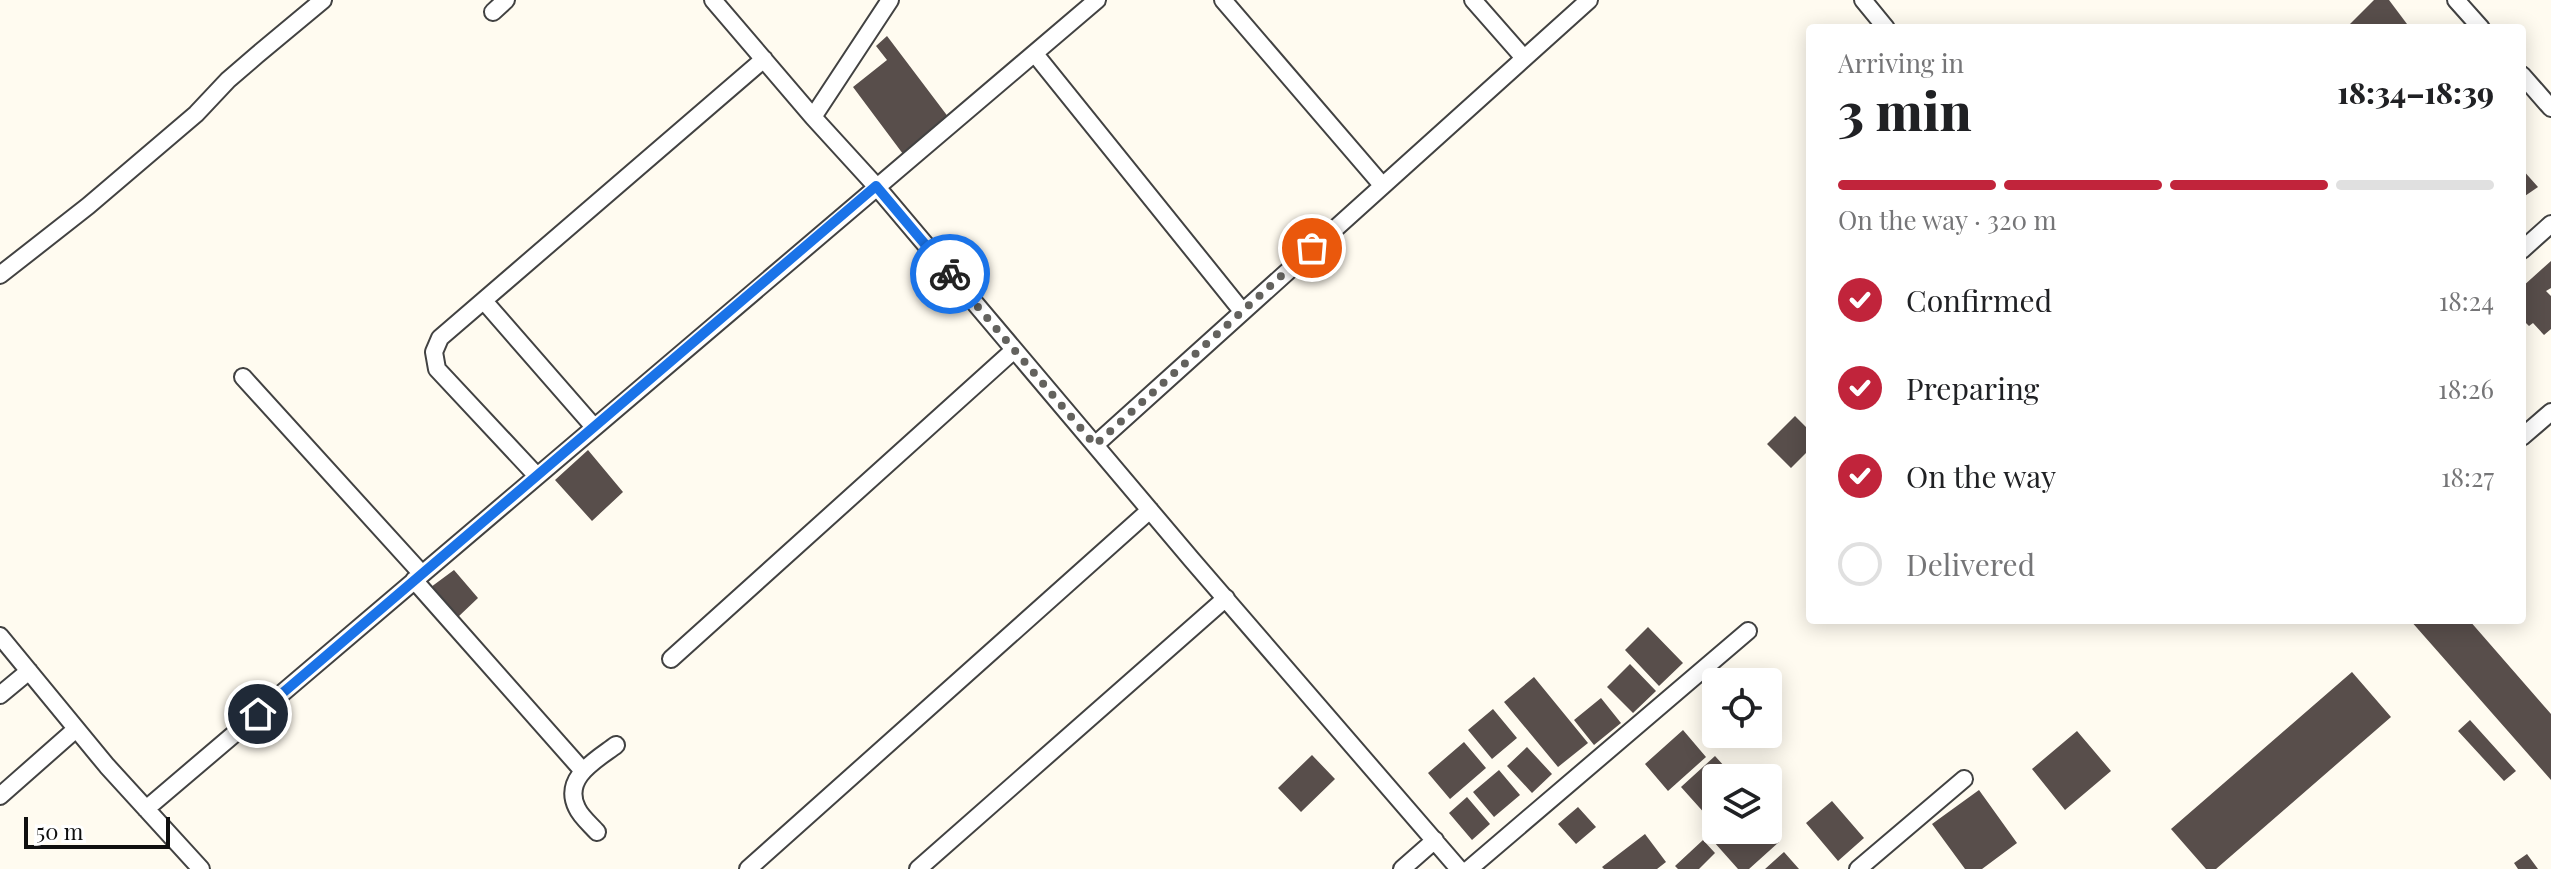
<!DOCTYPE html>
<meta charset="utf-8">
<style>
body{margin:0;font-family:"Playfair Display",serif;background:#f6f6f6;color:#202124;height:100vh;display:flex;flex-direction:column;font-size:30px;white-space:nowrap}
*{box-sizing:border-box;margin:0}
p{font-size:26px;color:#757577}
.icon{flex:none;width:44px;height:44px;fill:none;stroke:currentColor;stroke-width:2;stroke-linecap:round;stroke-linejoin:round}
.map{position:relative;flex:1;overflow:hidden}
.sheet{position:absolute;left:1806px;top:24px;width:720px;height:600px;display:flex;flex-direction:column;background:#fff;border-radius:8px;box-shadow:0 4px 20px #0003}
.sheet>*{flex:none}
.controls{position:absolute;left:1702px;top:668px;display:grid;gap:16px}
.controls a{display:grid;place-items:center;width:80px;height:80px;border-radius:8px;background:#fff;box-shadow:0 4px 20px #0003;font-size:40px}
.scale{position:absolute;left:24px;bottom:20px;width:146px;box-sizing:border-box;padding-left:8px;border:4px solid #0f0f0f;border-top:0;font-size:22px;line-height:28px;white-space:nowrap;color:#0f0f0f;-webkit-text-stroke:6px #fff;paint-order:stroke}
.pin{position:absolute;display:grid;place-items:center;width:68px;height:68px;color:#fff;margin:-34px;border:4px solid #fff;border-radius:50%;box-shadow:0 2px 8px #0007}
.courier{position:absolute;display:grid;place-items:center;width:80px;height:80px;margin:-40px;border:6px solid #1a73e8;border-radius:50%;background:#fff;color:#222;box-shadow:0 2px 10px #0007}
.head em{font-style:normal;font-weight:800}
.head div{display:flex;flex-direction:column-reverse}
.head{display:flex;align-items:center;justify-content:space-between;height:136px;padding:0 32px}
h1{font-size:52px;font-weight:800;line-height:60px}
.bar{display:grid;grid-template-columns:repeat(4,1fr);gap:12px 8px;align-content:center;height:96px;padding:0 32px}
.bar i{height:10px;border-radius:6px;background:#e0e0e0}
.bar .on{background:#c1243b}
.bar p{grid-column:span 4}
ol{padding:0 32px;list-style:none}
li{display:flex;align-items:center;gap:24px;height:88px}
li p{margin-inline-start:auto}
li .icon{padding:8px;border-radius:50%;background:#c1243b;color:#fff;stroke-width:4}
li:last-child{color:#757577}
li i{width:44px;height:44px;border:4px solid #e0e0e0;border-radius:50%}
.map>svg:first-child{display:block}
.building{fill:#584e4b}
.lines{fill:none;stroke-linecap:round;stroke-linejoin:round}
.minor-casing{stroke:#424242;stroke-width:20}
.minor{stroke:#fff;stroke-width:16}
.done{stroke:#63625e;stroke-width:8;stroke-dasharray:0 14.4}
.route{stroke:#1a73e8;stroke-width:10}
</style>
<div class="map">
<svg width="2551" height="869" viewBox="0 0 2551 869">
<rect width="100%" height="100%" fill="#fffbf0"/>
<path class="building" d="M2374,0H2389L2410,28H2346Z
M887,36L949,118L903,154L853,87L887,60L876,46Z
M2522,169L2538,187L2522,198Z
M2551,261V288L2546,291L2551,296V329L2544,335L2533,323L2529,326L2522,319V287Z
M1795,416L1810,431V449L1791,468L1767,444Z
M588,450L623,492L592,521L555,480Z
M454,570L478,598L458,617L431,587Z
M2410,620H2469L2551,714V780Z
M1648,627L1683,663L1659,686L1625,650Z
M1630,664L1656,691L1633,713L1607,687Z
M2352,672L2391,717L2216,869H2206L2171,829Z
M1534,677L1588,743L1558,767L1504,702Z
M1601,698L1621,723L1594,745L1574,720Z
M1493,709L1517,738L1492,759L1468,730Z
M2470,720L2516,771L2504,781L2458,731Z
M1683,730L1706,757L1668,791L1645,764Z
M2077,731L2111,771L2065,810L2032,769Z
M1464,742L1486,768L1450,799L1428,773Z
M1527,747L1552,774L1532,793L1507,766Z
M1312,755L1335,779L1301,812L1278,788Z
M1715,756L1735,778H1716V808L1707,816L1681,787Z
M1499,770L1520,795L1494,817L1473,792Z
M1979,790L2017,843L1982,869H1965L1932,824Z
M1467,797L1490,824L1472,840L1449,813Z
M1832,801L1864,838L1838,861L1806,823Z
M1578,807L1596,827L1576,844L1558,824Z
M1726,830H1769L1779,842L1749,869H1738L1714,842Z
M1645,834L1666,862L1657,869H1604L1602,867Z
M1703,840L1715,853L1699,869H1678L1675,866Z
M1784,852L1799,869H1765Z
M2527,854L2538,869H2518L2514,863Z"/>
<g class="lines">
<g class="minor-casing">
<path id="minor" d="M713,0L813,117L876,186L1192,560L1459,869
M1223,0L1382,185
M1473,0L1524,58
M1863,0L1886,28
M2456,0L2481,28
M493,12L506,0
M1035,54L1242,311
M2522,75L2551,108
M813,117L890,0
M2522,250L2551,224
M0,275L88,206L196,114L228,80L257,55L323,0
M484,301L594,427
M243,377L422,574
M2522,437L2551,412
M1095,445L1589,0
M537,476L437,369L434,352L440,338L764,59
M414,580L583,771
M0,636L107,766L201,869
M671,659L1014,350
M0,695L29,671
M0,796L76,729
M146,809L1097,0
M597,832C591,825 581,817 577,808C562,778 596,760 616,745
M748,869L1150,510
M918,869L1226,598
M1402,869L1435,840
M1469,869L1748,631
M1858,869L1964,779"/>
</g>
<use href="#minor" class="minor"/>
</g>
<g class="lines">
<path class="done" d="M950,274L1095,445L1312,248"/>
<path class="route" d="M258,714L876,186L950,274"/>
</g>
</svg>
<div class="controls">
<a><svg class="icon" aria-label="locate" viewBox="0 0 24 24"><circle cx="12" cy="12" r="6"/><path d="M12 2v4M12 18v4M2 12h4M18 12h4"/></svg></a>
<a><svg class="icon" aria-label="layers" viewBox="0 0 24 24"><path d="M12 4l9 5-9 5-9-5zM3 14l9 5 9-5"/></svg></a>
</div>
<div class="scale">50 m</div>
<div class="pin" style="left:1312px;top:248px;background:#ea580c"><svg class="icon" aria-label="bag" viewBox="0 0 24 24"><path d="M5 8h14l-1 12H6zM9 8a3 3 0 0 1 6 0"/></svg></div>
<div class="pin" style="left:258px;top:714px;background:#1f2937"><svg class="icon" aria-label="home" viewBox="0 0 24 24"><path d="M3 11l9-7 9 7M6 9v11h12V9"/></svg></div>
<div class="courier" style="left:950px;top:274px"><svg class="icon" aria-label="bike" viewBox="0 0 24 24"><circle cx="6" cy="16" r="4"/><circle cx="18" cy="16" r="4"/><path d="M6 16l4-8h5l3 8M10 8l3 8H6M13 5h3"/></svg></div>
<section class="sheet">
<div class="head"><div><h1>3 min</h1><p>Arriving in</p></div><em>18:34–18:39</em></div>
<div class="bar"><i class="on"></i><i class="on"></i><i class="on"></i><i></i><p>On the way · 320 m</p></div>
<ol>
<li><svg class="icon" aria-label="check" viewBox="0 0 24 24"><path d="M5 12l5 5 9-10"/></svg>Confirmed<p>18:24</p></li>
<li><svg class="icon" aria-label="check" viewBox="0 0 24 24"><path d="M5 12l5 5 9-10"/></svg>Preparing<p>18:26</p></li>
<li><svg class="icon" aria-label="check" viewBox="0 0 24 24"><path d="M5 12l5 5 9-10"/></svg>On the way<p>18:27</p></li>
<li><i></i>Delivered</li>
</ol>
</section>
</div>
